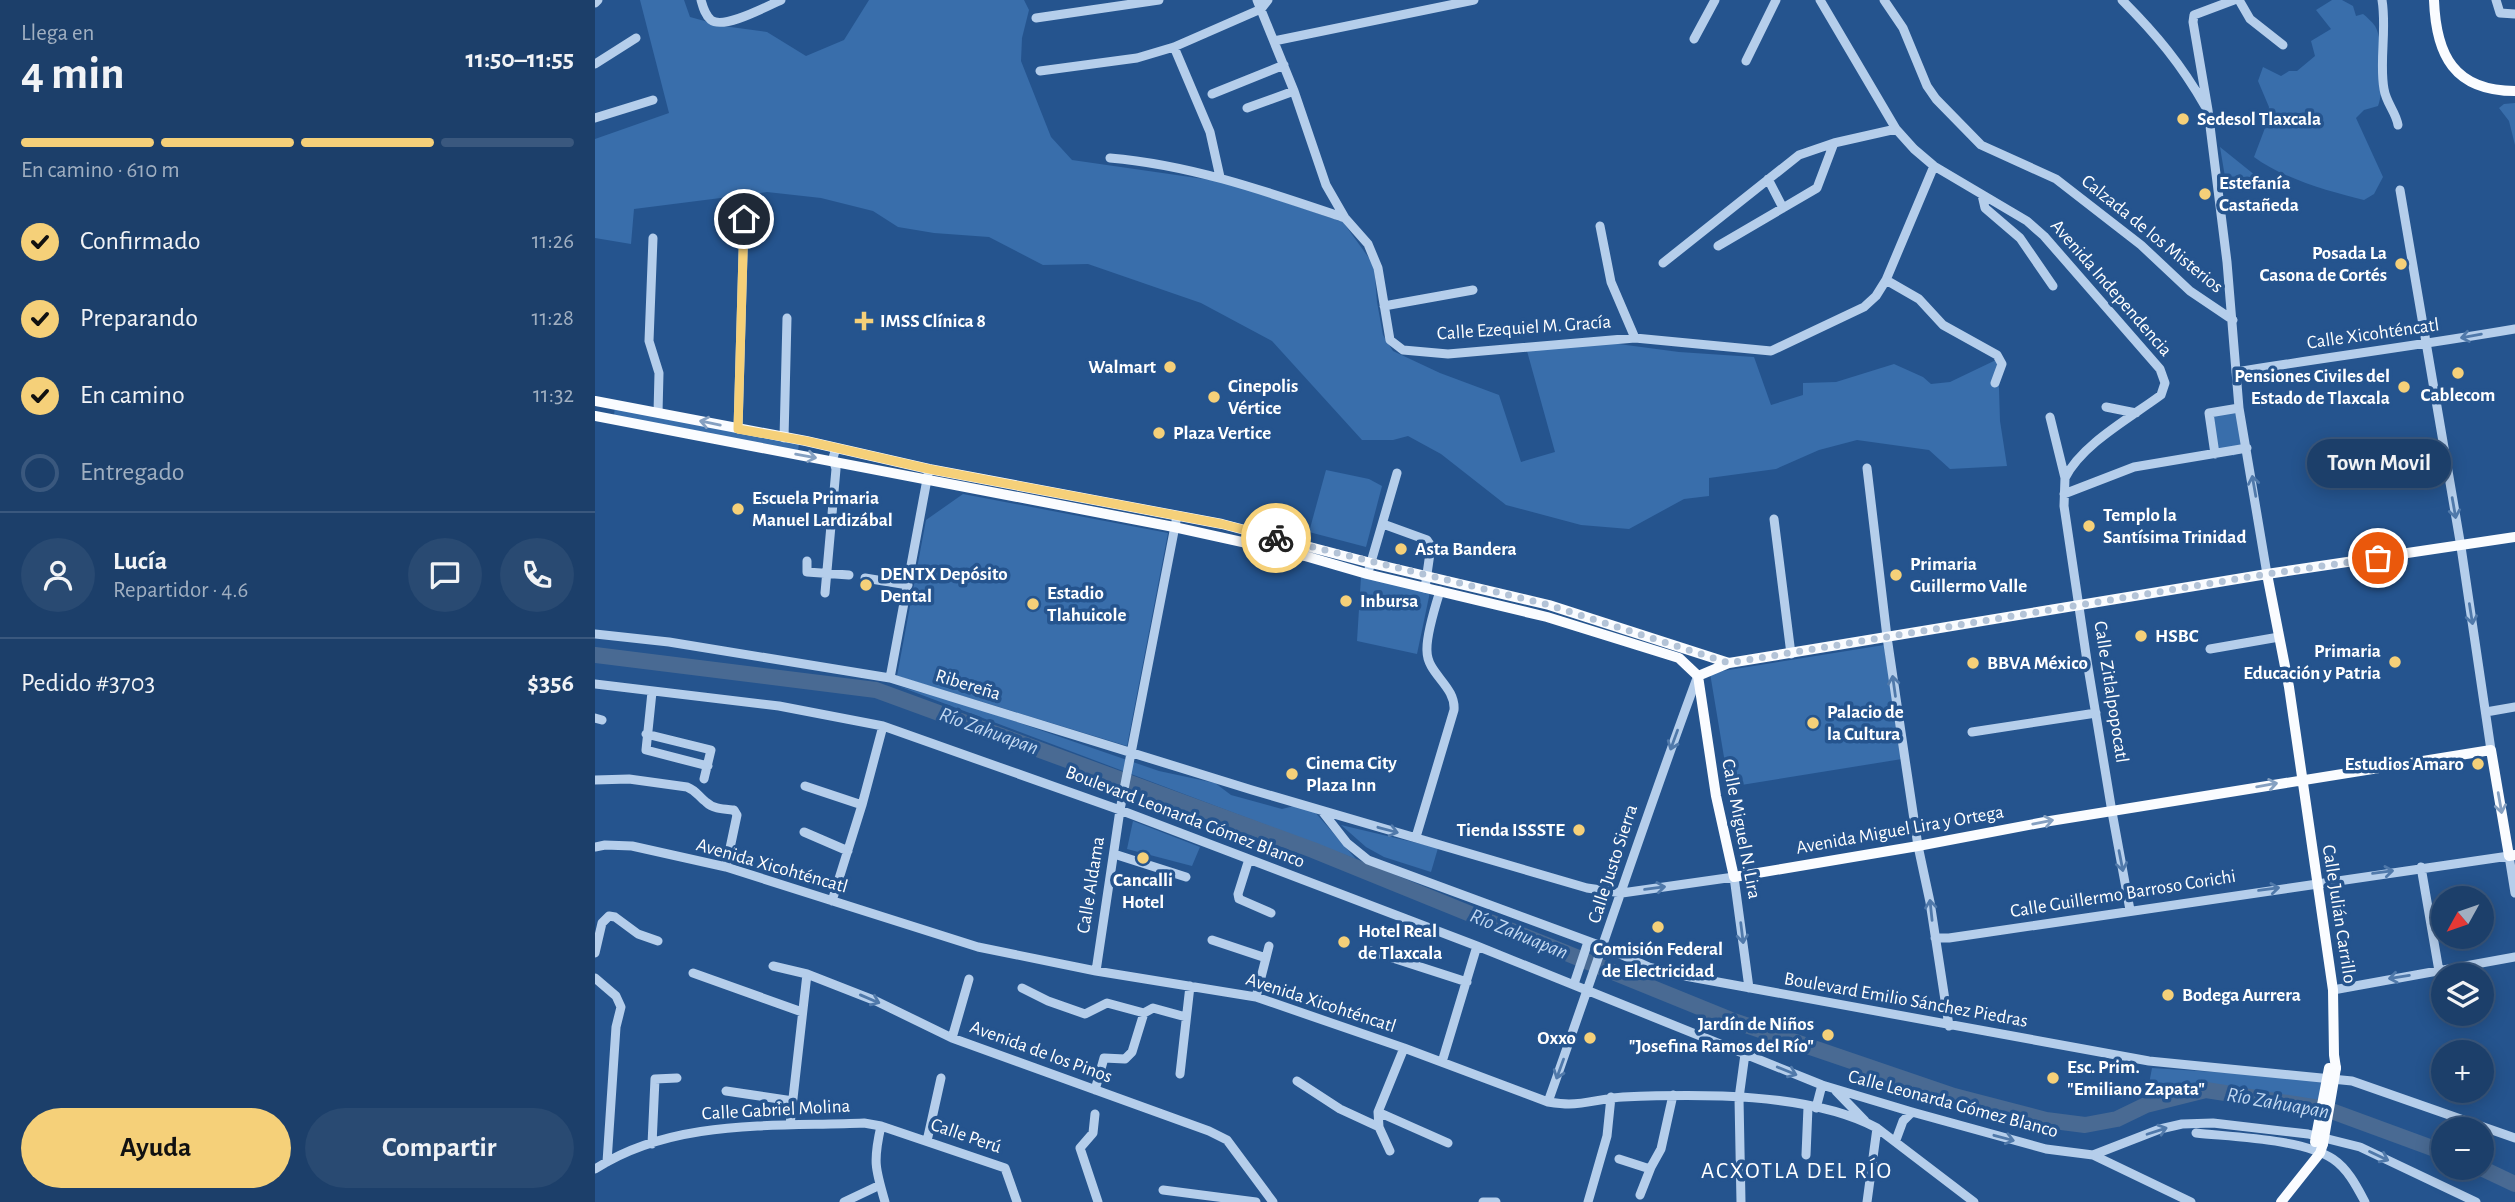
<!DOCTYPE html>
<html lang="es">
<meta charset="utf-8">
<style>
body{margin:0;font-family:"Alegreya Sans",sans-serif;background:#294a72;color:#f1f3f6;height:100vh;display:flex;flex-direction:column;font-size:26px;white-space:nowrap}
*{box-sizing:border-box;margin:0}
p{font-size:23px;color:#a0afc1}
.icon{flex:none;width:38px;height:38px;fill:none;stroke:currentColor;stroke-width:2;stroke-linecap:round;stroke-linejoin:round}
.map{position:relative;flex:1;overflow:hidden}
.panel{display:flex;flex-direction:column;background:#1c3f6a;width:595px}
.panel>*{flex:none}
.needle{width:46px;rotate:230deg}
.buttons{position:absolute;left:1836px;top:886px;display:grid;gap:14px}
.buttons a{display:grid;place-items:center;width:63px;height:63px;border-radius:50%;background:#1c3f6a;box-shadow:0 4px 18px #0003,0 0 0 2px #3a587e;font-size:35px}
.pin{position:absolute;display:grid;place-items:center;width:60px;height:60px;color:#fff;margin:-30px;border:4px solid #fff;border-radius:50%;box-shadow:0 2px 7px #0007}
.courier{position:absolute;display:grid;place-items:center;width:70px;height:70px;margin:-35px;border:5px solid #f5d079;border-radius:50%;background:#fff;color:#222;box-shadow:0 2px 9px #0007}
.bubble{position:absolute;height:49px;border-radius:24px;background:#1c3f6a;box-shadow:0 4px 18px #0003,0 0 0 2px #3a587e;font-size:23px;font-weight:600;line-height:49px;text-align:center}
.head em{font-style:normal;font-weight:600}
.head div{display:flex;flex-direction:column-reverse}
.head{display:flex;align-items:center;justify-content:space-between;height:119px;padding:0 21px}
h1{font-size:46px;font-weight:600;line-height:52px}
.bar{display:grid;grid-template-columns:repeat(4,1fr);gap:10px 7px;align-content:center;height:84px;padding:0 21px}
.bar i{height:9px;border-radius:5px;background:#3a587e}
.bar .current{background:#f5d079}
.bar p{grid-column:span 4}
.line{display:flex;align-items:center;gap:18px;padding:0 21px;border-top:2px solid #3a587e}
.line div{flex:1}
.round{display:grid;place-items:center;flex:none;width:74px;height:74px;border-radius:37px;background:#294a72}
ol{padding:0 21px;list-style:none}
li{display:flex;align-items:center;gap:21px;height:77px}
li p{margin-inline-start:auto}
li .icon{padding:7px;border-radius:50%;background:#f5d079;color:#111;stroke-width:4}
li:last-child{color:#a0afc1}
li i{width:38px;height:38px;border:4px solid #3a587e;border-radius:50%}
.primary-button{display:flex;gap:14px;margin-top:auto;padding:14px 21px}
.primary-button a{flex:1;height:80px;border-radius:42px;background:#f5d079;color:#111;font-size:28px;font-weight:600;line-height:80px;text-align:center}
.primary-button a+a{background:#294a72;color:#f1f3f6}
main{display:flex;flex:1;min-height:0}
.map>svg:first-child{display:block}
.green{fill:#396eab}
.lines{fill:none;stroke-linecap:round;stroke-linejoin:round}
.river{stroke:#496a93;stroke-width:16}
.minor{stroke:#b5ceeb;stroke-width:9}
.major{stroke:#fafcff;stroke-width:10}
.major-bridge{stroke:#fafcff;stroke-width:10}
.oneway{stroke:#5079aa}
.oneway2{stroke:#85a0c1}
.done{stroke:#b3c3d7;stroke-width:7;stroke-dasharray:0 12.6}
.route{stroke:#f5d079;stroke-width:9}
.poi-dot{fill:#f5d079;stroke:#25548e;stroke-width:2.5}
.labels{text-anchor:middle;dominant-baseline:central;stroke-width:7;stroke-linejoin:round;paint-order:stroke}
.poi-label{font-size:19px;font-weight:bold;fill:#fff;stroke:#25548e;text-anchor:start}
.street-label{font-size:19px;fill:#fff;stroke:#25548e}
.water-label{font-size:21px;font-style:italic;fill:#c1d8f2;stroke:#25548e}
.quarter-label{font-size:23px;letter-spacing:2px;fill:#fff;stroke:#25548e}
</style>
<main>
<section class="panel">
<div class="head"><div><h1>4 min</h1><p>Llega en</p></div><em>11:50–11:55</em></div>
<div class="bar"><i class="current"></i><i class="current"></i><i class="current"></i><i></i><p>En camino · 610 m</p></div>
<ol>
<li><svg class="icon" aria-label="check" viewBox="0 0 24 24"><path d="M5 12l5 5 9-10"/></svg>Confirmado<p>11:26</p></li>
<li><svg class="icon" aria-label="check" viewBox="0 0 24 24"><path d="M5 12l5 5 9-10"/></svg>Preparando<p>11:28</p></li>
<li><svg class="icon" aria-label="check" viewBox="0 0 24 24"><path d="M5 12l5 5 9-10"/></svg>En camino<p>11:32</p></li>
<li><i></i>Entregado</li>
</ol>
<div class="line" style="height:126px"><a class="round"><svg class="icon" aria-label="person" viewBox="0 0 24 24"><circle cx="12" cy="8" r="4"/><path d="M4 21q1-7 8-7t8 7"/></svg></a><div><b>Lucía</b><p>Repartidor · 4.6</p></div><a class="round"><svg class="icon" aria-label="chat" viewBox="0 0 24 24"><path d="M4 5h16v11H9l-5 4z"/></svg></a><a class="round"><svg class="icon" aria-label="phone" viewBox="0 0 24 24"><path d="M5 4h4l2 5-3 2q2 4 5 5l2-3 5 2v4C11 20 4 13 5 4z"/></svg></a></div>
<div class="line" style="height:91px"><div>Pedido #3703</div><b>$356</b></div>
<div class="primary-button"><a>Ayuda</a><a>Compartir</a></div>
</section>
<div class="map">
<svg width="1920" height="1202" viewBox="0 0 1920 1202">
<rect width="100%" height="100%" fill="#25548e"/>
<path class="green" d="M45,0H89L95,17L128,26L172,32L211,56L249,40L274,0H429L434,10L427,38L426,61L456,137L477,160L630,182L748,222L779,265L782,302L788,335L798,351L845,373L904,395L926,462L960,452L932,351L1016,343L1084,352L1159,357L1176,405L1208,395V383L1241,382L1299,364L1328,377L1336,384L1355,382L1403,359L1405,421L1412,466L1355,469L1334,450L1262,440L1224,450L1181,469L1114,478V496L1089,499L1034,529L986,525L911,505L846,454L813,436L798,440H767L677,341L606,303L493,264L448,265L394,237L339,233L303,227L278,211L226,198L172,192L39,209L36,244L0,238V139L74,113Z
M1737,0H1747L1758,6L1761,16L1768,14C1772,17 1777,22 1780,26C1789,41 1789,91 1783,106L1769,110L1761,118L1788,177L1779,194L1769,200C1735,192 1687,178 1659,157L1670,128L1674,107L1663,81L1668,67L1686,76L1694,71H1702L1720,56L1716,41L1736,29L1721,10Z
M1920,103V145L1914,121L1904,108L1909,104Z
M1625,147L1666,180L1631,183Z
M20,405L204,443L203,452L19,416Z
M1644,408L1652,448L1638,456L1636,450L1620,454L1614,413Z
M731,470L774,479L787,486L771,547L714,532Z
M368,494L573,533L532,746L302,676L331,520Z
M766,577L835,592L822,654L762,641Z
M1289,645L1307,759L1134,787L1115,673Z
M303,686L375,706L564,771L620,783L636,795L687,809L699,806L719,811L761,859Z
M538,821L605,847L597,866L532,849Z
M746,825L843,848L836,872L789,857L771,847Z
M1557,1068L1727,1079L1726,1103L1650,1090H1598L1551,1100Z"/>
<g class="lines">
<path class="river" d="M0,655L281,690L718,850L1136,1020L1359,1096L1451,1120L1490,1125L1522,1119L1551,1105L1611,1090L1731,1109L1848,1152
M1884,1167L1920,1184"/>
<path class="minor" d="M106,0C108,7 110,15 116,20C129,30 172,6 186,0
M662,0L699,91L731,185L750,218L773,244L783,268L795,340L808,350L853,354L1040,338L1176,351L1269,307L1281,296L1291,280L1339,166
M1225,0L1301,129L1319,149L1339,166L1432,221L1449,236L1565,369L1570,383L1566,395C1535,418 1487,444 1470,478
M1289,0L1308,28L1332,86L1341,99L1386,145L1461,179L1546,245L1595,291L1638,320
M1527,0C1561,34 1586,64 1610,106
M1639,0L1599,15L1598,22L1613,110L1632,262L1644,408L1672,574
M1644,0L1655,19L1688,45
M1787,0C1792,30 1784,62 1789,89C1791,103 1801,112 1803,125
M1901,0L1905,13L1920,14
M0,3L3,0
M441,18L564,0
M1099,39L1120,0
M679,41L879,0
M579,47L615,132L625,177
M1151,61L1181,0
M0,64L41,38
M445,71L542,58L579,47L666,9L673,0
M617,94L689,65
M652,108L699,91
M0,118L58,100
M515,158C597,165 673,192 750,218
M1173,179L1188,208
M1805,190L1866,547L1896,750
M1387,195L1390,208L1425,238L1458,286
M1005,226L1016,282L1040,338
M58,238L54,341L64,373L63,413
M1123,246L1222,188L1239,143
M1068,263L1204,155L1239,143L1301,129
M1291,280L1324,299L1348,325L1402,355L1407,364L1400,383
M789,306L878,290
M1641,372C1734,357 1827,345 1920,329
M1511,407L1541,413
M1455,417L1470,478L1469,506L1492,661L1517,812L1535,910
M143,429L149,219
M189,438L192,318
M1620,454L1614,413L1644,408
M1272,468L1292,637L1311,766L1323,846L1335,902L1354,1026
M1469,494L1539,467L1652,448
M1179,519L1196,654
M788,524L832,540L836,546L830,588
M212,561V572L254,575
M774,569L802,473
M270,578L313,585
M230,593L241,469L238,458L241,448
M0,634L74,642L295,678L657,790L992,888L1027,893L1139,877L1154,988
M1615,649L1684,637
M295,678L333,474
M0,684L184,706L288,726L525,810L882,946L1227,1085L1317,1112L1451,1149L1498,1155L1565,1129L1587,1124L1618,1123L1713,1134L1765,1147L1881,1202
M57,692L51,750L113,766
M1891,712L1920,707
M0,718L7,720
M1377,732L1501,713
M51,734L116,750L109,779
M0,780L34,779L92,787C102,791 103,796 111,802C118,809 129,809 139,810L142,815L131,867
M210,786L267,805
M727,811L752,843L773,860L1009,947L1054,967L1090,976L1554,1061L1757,1081L1920,1138
M209,832L253,851
M821,837L859,710C861,686 832,674 832,651C831,635 840,607 845,591
M0,847L10,845L37,846L131,867L383,947L501,971L661,997L809,1048L953,1102C960,1103 967,1104 974,1104C992,1104 1010,1098 1028,1097C1103,1094 1215,1092 1282,1128L1379,1202
M519,854L591,877
M654,859L643,894L644,899L676,913
M1826,867L1844,971
M237,901L267,805L288,726
M1340,938H1354L1914,856L1920,893
M617,940L671,958
M776,951L872,982
M0,953L7,923L14,916L20,917L43,934L63,941
M178,966L212,974L281,1001L357,1038L614,1131L632,1140L678,1202
M501,971L525,810L581,521
M98,973L207,1012
M0,978L21,996L26,1007L21,1027L12,1162
M979,984L993,942
M427,988L453,1001L490,1014L512,1003L549,1013
M1738,990L1920,957
M661,997L674,946
M357,1038L374,979
M847,1062L882,946
M585,1074L595,986
M702,1081L745,1109L784,1127
M500,1090L509,1058L530,1059L537,1052L549,1013L558,1008L591,1017
M131,1091L198,1101
M1241,1091L1270,1121
M953,1102C1003,961 1050,818 1102,678
M1221,1108L1227,1085
M783,1112L853,1143
M500,1114L498,1133L485,1148L503,1202
M195,1125L212,974
M286,1126C278,1161 280,1168 290,1202
M1601,1133C1638,1137 1708,1139 1738,1159C1753,1169 1762,1187 1770,1202
M1301,1140L1308,1121L1317,1112
M332,1141L346,1078
M57,1144L60,1079L82,1078
M795,1151L784,1127L783,1112L809,1048
M1211,1155L1213,1107
M1498,1155L1596,1202
M1024,1159L1055,1169
M0,1169C79,1118 179,1127 269,1123L286,1126L410,1168L422,1202
M568,1190L661,1202
M1045,1195L1056,1167L1066,1149L1078,1095
M249,1202L285,1185
M888,1202H901
M993,1202L1012,1136L1016,1097
M1146,1202L1144,1098L1150,1054
M1272,1202L1282,1128"/>
<path class="major" d="M1839,0C1841,55 1859,91 1920,91
M0,401L211,441L334,469L627,524L776,563L954,605L1134,663
M0,416L579,527L710,556L772,574L952,617L1084,658L1103,676
M1672,574L1694,687L1738,990L1739,1055L1741,1068
M1103,676L1121,796L1139,877L1323,846L1455,821L1896,750L1914,856L1920,855
M1103,676L1134,663L1672,574L1920,537
M1686,1202L1725,1153L1728,1144"/>
<path class="major-bridge" d="M1720,1142L1734,1068
M1728,1144L1741,1068"/>
</g>
<defs><path id="oneway-shaft" d="M-6 0H5M1.5-3L5.5 0L1.5 3" fill="none" stroke-width="1.6" stroke-linecap="round" stroke-linejoin="round" transform="scale(1.75)"/></defs>
<g class="oneway">
<use href="#oneway-shaft" transform="translate(1876 336) rotate(170)"/>
<use href="#oneway-shaft" transform="translate(1659 486) rotate(-100)"/>
<use href="#oneway-shaft" transform="translate(1859 508) rotate(80)"/>
<use href="#oneway-shaft" transform="translate(1876 614) rotate(81)"/>
<use href="#oneway-shaft" transform="translate(1299 686) rotate(-98)"/>
<use href="#oneway-shaft" transform="translate(1079 740) rotate(110)"/>
<use href="#oneway-shaft" transform="translate(793 830) rotate(15)"/>
<use href="#oneway-shaft" transform="translate(1526 861) rotate(79)"/>
<use href="#oneway-shaft" transform="translate(1788 872) rotate(-8)"/>
<use href="#oneway-shaft" transform="translate(1060 888) rotate(-8)"/>
<use href="#oneway-shaft" transform="translate(1674 889) rotate(-8)"/>
<use href="#oneway-shaft" transform="translate(1336 910) rotate(-96)"/>
<use href="#oneway-shaft" transform="translate(1147 933) rotate(83)"/>
<use href="#oneway-shaft" transform="translate(1804 977) rotate(171)"/>
<use href="#oneway-shaft" transform="translate(275 999) rotate(23)"/>
<use href="#oneway-shaft" transform="translate(965 1069) rotate(110)"/>
<use href="#oneway-shaft" transform="translate(1192 1071) rotate(22)"/>
<use href="#oneway-shaft" transform="translate(1562 1131) rotate(-18)"/>
<use href="#oneway-shaft" transform="translate(1409 1138) rotate(15)"/>
<use href="#oneway-shaft" transform="translate(1784 1156) rotate(25)"/>
</g>
<g class="oneway2">
<use href="#oneway-shaft" transform="translate(115 423) rotate(-168)"/>
<use href="#oneway-shaft" transform="translate(211 456) rotate(10)"/>
<use href="#oneway-shaft" transform="translate(1672 785) rotate(-10)"/>
<use href="#oneway-shaft" transform="translate(1905 803) rotate(80)"/>
<use href="#oneway-shaft" transform="translate(1448 822) rotate(-11)"/>
</g>
<g class="lines">
<path class="done" d="M681,538L954,605L1134,663L1672,574L1783,558"/>
<path class="route" d="M149,219L143,429L211,441L334,469L627,524L681,538"/>
</g>
<g class="poi-dot">
<circle cx="1588" cy="119" r="7"/>
<circle cx="1610" cy="194" r="7"/>
<circle cx="1806" cy="264" r="7"/>
<path d="M265.5 310.5h7v7h7v7h-7v7h-7v-7h-7v-7h7z"/>
<circle cx="575" cy="367" r="7"/>
<circle cx="1863" cy="373" r="7"/>
<circle cx="1809" cy="387" r="7"/>
<circle cx="619" cy="397" r="7"/>
<circle cx="564" cy="433" r="7"/>
<circle cx="143" cy="509" r="7"/>
<circle cx="1494" cy="526" r="7"/>
<circle cx="806" cy="549" r="7"/>
<circle cx="1301" cy="575" r="7"/>
<circle cx="271" cy="585" r="7"/>
<circle cx="751" cy="601" r="7"/>
<circle cx="438" cy="604" r="7"/>
<circle cx="1546" cy="636" r="7"/>
<circle cx="1800" cy="662" r="7"/>
<circle cx="1378" cy="663" r="7"/>
<circle cx="1218" cy="723" r="7"/>
<circle cx="1883" cy="764" r="7"/>
<circle cx="697" cy="774" r="7"/>
<circle cx="984" cy="830" r="7"/>
<circle cx="548" cy="858" r="7"/>
<circle cx="1063" cy="927" r="7"/>
<circle cx="749" cy="942" r="7"/>
<circle cx="1573" cy="995" r="7"/>
<circle cx="1233" cy="1035" r="7"/>
<circle cx="995" cy="1038" r="7"/>
<circle cx="1458" cy="1078" r="7"/>
</g>
<g class="labels">
<g class="poi-label">
<text x="1602" y="119">Sedesol Tlaxcala</text>
<text x="1624" y="183">Estefanía<tspan x="1624" dy="22">Castañeda</tspan></text>
<text x="1792" y="253" text-anchor="end">Posada La<tspan x="1792" dy="22">Casona de Cortés</tspan></text>
<text x="285" y="321">IMSS Clínica 8</text>
<text x="561" y="367" text-anchor="end">Walmart</text>
<text x="1795" y="376" text-anchor="end">Pensiones Civiles del<tspan x="1795" dy="22">Estado de Tlaxcala</tspan></text>
<text x="633" y="386">Cinepolis<tspan x="633" dy="22">Vértice</tspan></text>
<text x="1863" y="395" text-anchor="middle">Cablecom</text>
<text x="578" y="433">Plaza Vertice</text>
<text x="157" y="498">Escuela Primaria<tspan x="157" dy="22">Manuel Lardizábal</tspan></text>
<text x="1508" y="515">Templo la<tspan x="1508" dy="22">Santísima Trinidad</tspan></text>
<text x="820" y="549">Asta Bandera</text>
<text x="1315" y="564">Primaria<tspan x="1315" dy="22">Guillermo Valle</tspan></text>
<text x="285" y="574">DENTX Depósito<tspan x="285" dy="22">Dental</tspan></text>
<text x="452" y="593">Estadio<tspan x="452" dy="22">Tlahuicole</tspan></text>
<text x="765" y="601">Inbursa</text>
<text x="1560" y="636">HSBC</text>
<text x="1786" y="651" text-anchor="end">Primaria<tspan x="1786" dy="22">Educación y Patria</tspan></text>
<text x="1392" y="663">BBVA México</text>
<text x="1232" y="712">Palacio de<tspan x="1232" dy="22">la Cultura</tspan></text>
<text x="711" y="763">Cinema City<tspan x="711" dy="22">Plaza Inn</tspan></text>
<text x="1869" y="764" text-anchor="end">Estudios Amaro</text>
<text x="970" y="830" text-anchor="end">Tienda ISSSTE</text>
<text x="548" y="880" text-anchor="middle">Cancalli<tspan x="548" dy="22">Hotel</tspan></text>
<text x="763" y="931">Hotel Real<tspan x="763" dy="22">de Tlaxcala</tspan></text>
<text x="1063" y="949" text-anchor="middle">Comisión Federal<tspan x="1063" dy="22">de Electricidad</tspan></text>
<text x="1587" y="995">Bodega Aurrera</text>
<text x="1219" y="1024" text-anchor="end">Jardín de Niños<tspan x="1219" dy="22">"Josefina Ramos del Río"</tspan></text>
<text x="981" y="1038" text-anchor="end">Oxxo</text>
<text x="1472" y="1067">Esc. Prim.<tspan x="1472" dy="22">"Emiliano Zapata"</tspan></text>
</g>
<g class="street-label">
<text transform="translate(1557 234) rotate(39)">Calzada de los Misterios</text>
<text transform="translate(1516 288) rotate(49)">Avenida Independencia</text>
<text transform="translate(929 328) rotate(-4)">Calle Ezequiel M. Gracía</text>
<text transform="translate(1778 334) rotate(-8)">Calle Xicohténcatl</text>
<text transform="translate(373 685) rotate(17)">Ribereña</text>
<text transform="translate(1516 692) rotate(81)">Calle Zitlalpopocatl</text>
<text transform="translate(590 817) rotate(21)">Boulevard Leonarda Gómez Blanco</text>
<text transform="translate(1146 829) rotate(79)">Calle Miguel N. Lira</text>
<text transform="translate(1305 830) rotate(-10)">Avenida Miguel Lira y Ortega</text>
<text transform="translate(1018 864) rotate(-72)">Calle Justo Sierra</text>
<text transform="translate(177 866) rotate(16)">Avenida Xicohténcatl</text>
<text transform="translate(496 885) rotate(-81)">Calle Aldama</text>
<text transform="translate(1528 894) rotate(-9)">Calle Guillermo Barroso Corichi</text>
<text transform="translate(1744 914) rotate(81)">Calle Julián Carrillo</text>
<text transform="translate(1311 1000) rotate(10)">Boulevard Emilio Sánchez Piedras</text>
<text transform="translate(726 1003) rotate(18)">Avenida Xicohténcatl</text>
<text transform="translate(446 1052) rotate(20)">Avenida de los Pinos</text>
<text transform="translate(1358 1104) rotate(15)">Calle Leonarda Gómez Blanco</text>
<text transform="translate(181 1110) rotate(-3)">Calle Gabriel Molina</text>
<text transform="translate(371 1136) rotate(19)">Calle Perú</text>
</g>
<g class="water-label">
<text transform="translate(394 731) rotate(20)">Río Zahuapan</text>
<text transform="translate(924 934) rotate(22)">Río Zahuapan</text>
<text transform="translate(1683 1103) rotate(10)">Río Zahuapan</text>
</g>
<g class="quarter-label">
<text x="1202" y="1171">ACXOTLA DEL RÍO</text>
</g>
</g>
</svg>
<div class="buttons">
<a><svg class="needle" viewBox="-14 -14 28 28"><path d="M0-13l5 13h-10z" fill="#e53935"/><path d="M0 13l5-13h-10z" fill="#a0afc1"/></svg></a>
<a><svg class="icon" aria-label="layers" viewBox="0 0 24 24"><path d="M12 4l9 5-9 5-9-5zM3 14l9 5 9-5"/></svg></a>
<a>+</a>
<a>−</a>
</div>
<div class="pin" style="left:1783px;top:558px;background:#ea580c"><svg class="icon" aria-label="bag" viewBox="0 0 24 24"><path d="M5 8h14l-1 12H6zM9 8a3 3 0 0 1 6 0"/></svg></div>
<div class="pin" style="left:149px;top:219px;background:#1f2937"><svg class="icon" aria-label="home" viewBox="0 0 24 24"><path d="M3 11l9-7 9 7M6 9v11h12V9"/></svg></div>
<div class="courier" style="left:681px;top:538px"><svg class="icon" aria-label="bike" viewBox="0 0 24 24"><circle cx="6" cy="16" r="4"/><circle cx="18" cy="16" r="4"/><path d="M6 16l4-8h5l3 8M10 8l3 8H6M13 5h3"/></svg></div>
<div class="bubble" style="left:1712px;top:439px;width:144px">Town Movil</div>
</div>
</main>
